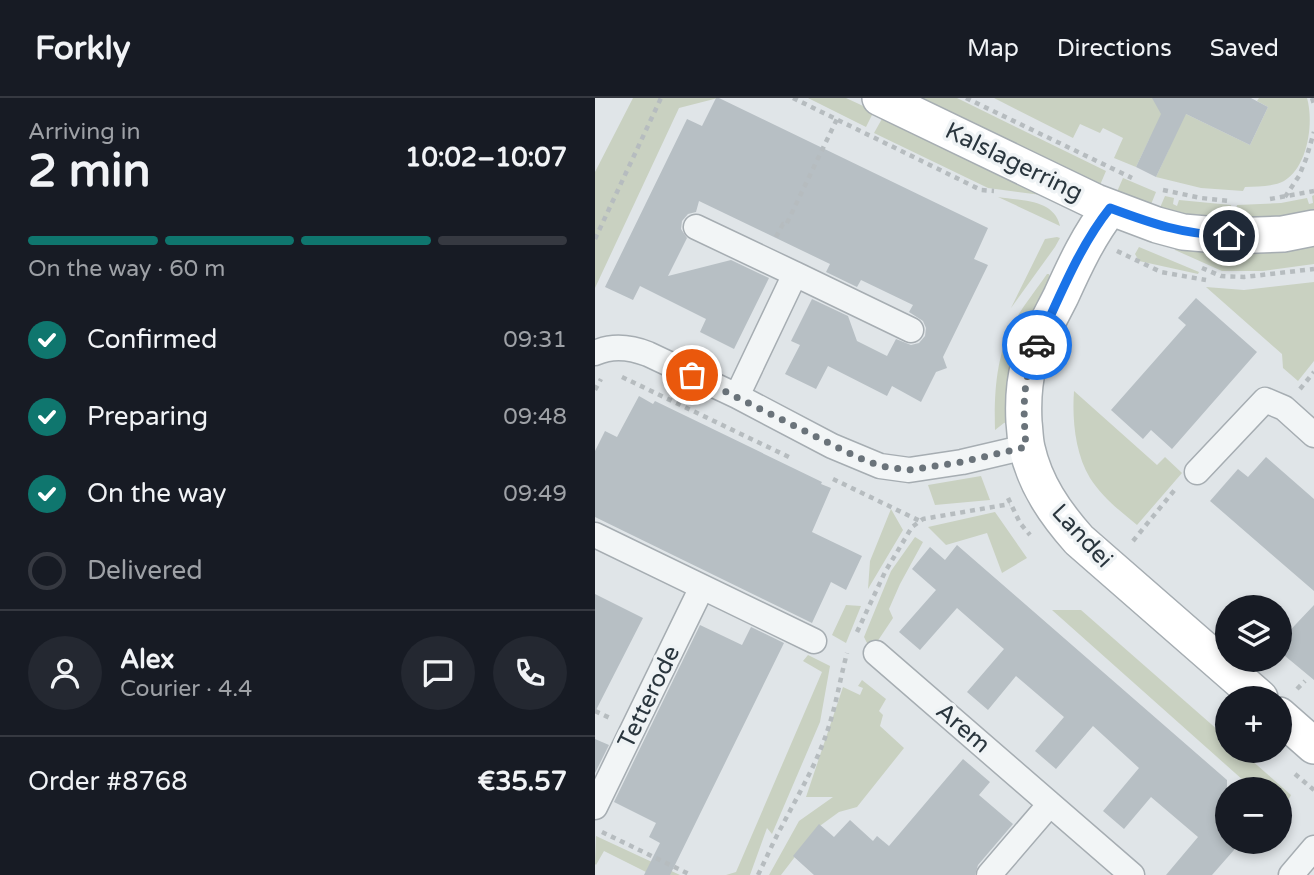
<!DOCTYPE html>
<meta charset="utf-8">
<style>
body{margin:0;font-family:"Varela Round",sans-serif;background:#242831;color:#f1f3f6;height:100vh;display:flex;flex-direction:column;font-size:26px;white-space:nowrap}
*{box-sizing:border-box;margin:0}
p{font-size:23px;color:#9ea1a6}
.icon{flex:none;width:38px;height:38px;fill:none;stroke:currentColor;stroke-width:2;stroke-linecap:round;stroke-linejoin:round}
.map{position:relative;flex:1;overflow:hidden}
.panel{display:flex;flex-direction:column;background:#171b24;width:595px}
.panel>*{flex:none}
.controls{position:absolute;left:620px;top:497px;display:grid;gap:14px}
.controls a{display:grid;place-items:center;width:77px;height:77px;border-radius:50%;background:#171b24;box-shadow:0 4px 10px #0003;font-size:35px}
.pin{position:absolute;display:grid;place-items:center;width:60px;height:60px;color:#fff;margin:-30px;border:4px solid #fff;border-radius:50%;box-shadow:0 2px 7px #0007}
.courier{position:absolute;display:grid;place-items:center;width:70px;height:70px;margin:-35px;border:5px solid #1a73e8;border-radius:50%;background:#fff;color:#222;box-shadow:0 2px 9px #0007}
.overview em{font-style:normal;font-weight:700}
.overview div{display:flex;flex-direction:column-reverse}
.overview{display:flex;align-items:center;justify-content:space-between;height:119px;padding:0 28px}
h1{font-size:46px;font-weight:700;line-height:52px}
.bar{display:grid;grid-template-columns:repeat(4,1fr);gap:10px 7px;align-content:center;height:84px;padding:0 28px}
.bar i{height:9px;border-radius:5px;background:#363941}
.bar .selected{background:#0f766e}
.bar p{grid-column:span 4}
.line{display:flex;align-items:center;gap:18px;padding:0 28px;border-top:2px solid #363941}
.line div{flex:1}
.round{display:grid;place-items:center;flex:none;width:74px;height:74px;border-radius:37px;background:#242831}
ol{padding:0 28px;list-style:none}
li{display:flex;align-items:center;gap:21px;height:77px}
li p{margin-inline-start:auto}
li .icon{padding:7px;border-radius:50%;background:#0f766e;color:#fff;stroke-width:4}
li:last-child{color:#9ea1a6}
li i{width:38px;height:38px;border:4px solid #363941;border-radius:50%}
header{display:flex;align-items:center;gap:42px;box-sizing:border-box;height:98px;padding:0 35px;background:#171b24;border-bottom:2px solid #363941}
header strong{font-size:33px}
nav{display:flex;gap:38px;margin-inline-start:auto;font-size:24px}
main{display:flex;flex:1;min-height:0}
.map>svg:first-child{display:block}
.green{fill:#c9d1c1}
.building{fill:#b7bfc4}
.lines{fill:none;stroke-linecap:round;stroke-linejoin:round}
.street-casing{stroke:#a6adb2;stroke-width:27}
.secondary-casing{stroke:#a6adb2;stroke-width:38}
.path{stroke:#b6bcbf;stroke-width:4.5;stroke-dasharray:5 5;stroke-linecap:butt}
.street{stroke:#f2f5f6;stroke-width:24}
.secondary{stroke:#fff;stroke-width:35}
.done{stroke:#6a737a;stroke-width:7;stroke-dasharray:0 12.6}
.route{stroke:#1a73e8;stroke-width:9}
.labels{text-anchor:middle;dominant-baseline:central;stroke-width:7;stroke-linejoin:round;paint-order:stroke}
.street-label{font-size:24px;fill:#2a363e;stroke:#eff3f5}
</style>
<header>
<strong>Forkly</strong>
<nav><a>Map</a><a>Directions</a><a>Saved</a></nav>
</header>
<main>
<section class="panel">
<div class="overview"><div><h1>2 min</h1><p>Arriving in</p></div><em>10:02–10:07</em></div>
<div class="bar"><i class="selected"></i><i class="selected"></i><i class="selected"></i><i></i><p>On the way · 60 m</p></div>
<ol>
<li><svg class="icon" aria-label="check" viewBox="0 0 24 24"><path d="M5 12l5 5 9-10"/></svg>Confirmed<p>09:31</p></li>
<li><svg class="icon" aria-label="check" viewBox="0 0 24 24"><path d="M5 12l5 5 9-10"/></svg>Preparing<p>09:48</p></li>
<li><svg class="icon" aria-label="check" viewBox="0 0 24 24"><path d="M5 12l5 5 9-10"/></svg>On the way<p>09:49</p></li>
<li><i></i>Delivered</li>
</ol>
<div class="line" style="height:126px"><a class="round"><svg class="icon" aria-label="person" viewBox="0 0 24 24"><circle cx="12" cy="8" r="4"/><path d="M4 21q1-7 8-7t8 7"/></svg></a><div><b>Alex</b><p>Courier · 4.4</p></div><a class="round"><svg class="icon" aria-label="chat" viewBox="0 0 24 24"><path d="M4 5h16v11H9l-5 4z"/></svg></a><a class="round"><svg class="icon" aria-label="phone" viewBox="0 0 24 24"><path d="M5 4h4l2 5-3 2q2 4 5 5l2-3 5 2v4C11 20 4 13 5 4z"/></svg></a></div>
<div class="line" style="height:91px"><div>Order #8768</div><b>€35.57</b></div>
</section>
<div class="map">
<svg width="719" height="777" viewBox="0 0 719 777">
<rect width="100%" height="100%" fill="#e0e5e8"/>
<path class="green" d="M38,0H123L84,10L0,190V74Z
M213,0H251L279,13L271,29Z
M325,0H362L511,73L505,87Z
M399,0H558L655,47L673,9L662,3L664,0H712C719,24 713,69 689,83C678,89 662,88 650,89L648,93L606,90L561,79L574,51L554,42L541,69L519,60L528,40L508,30L505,35L485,26L478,40Z
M288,19L446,97L393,90L279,35Z
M528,80L561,94L555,109L521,96Z
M719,97V114L688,120L617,122L564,112L570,98L579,100L578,106L582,108L584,102L636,107L637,114H641L642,107L686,105L712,100L714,106L718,105L717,98Z
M403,99C426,103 459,101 465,128Z
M462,139L465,140L460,149L416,210L450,141Z
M719,147V166L668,173H627L580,152V150C627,157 673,158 719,147Z
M544,149L604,174L603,176L544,163L540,156Z
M452,176H454L455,179L431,230L414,324L409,325L400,332C399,295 401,254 421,221C430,205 442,191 452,176Z
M719,184V263L703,283L688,270L687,256L611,189L649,192Z
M479,293L562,367L570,359L587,375L542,427C525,413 507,399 495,380C480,355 477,321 479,293Z
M386,378L395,402L340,407L333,387Z
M296,411L308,432L273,491L275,463Z
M400,414L432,460L407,475L392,435L351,447L333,429Z
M320,439L328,444L305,486L294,511L298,520L276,553L269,539L296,473Z
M251,507L266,508L251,545L237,537Z
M457,512H486L632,640V653H646L696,697L686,716L684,714V691H658Z
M213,557L235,568L225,624L177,736L172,730L155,777H131L141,774L227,574L208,563Z
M267,582L291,601L284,613L288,617L285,628L309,650L262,709L244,714L222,730L186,777H174L204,723L238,699H211L248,589L265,597L268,590L263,588Z
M1,738L85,777H57L9,753L1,767L0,766Z"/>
<path class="building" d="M121,0H124L393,130L379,161L393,167L348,259L352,270L341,274L326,304L297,288L292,298L233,268L221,291L190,276L205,247L196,243L217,201L253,218L262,243L292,258L301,241L316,247L324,245L330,238L331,230L328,223L314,214L318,207L266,182L262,189L231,174L235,166L104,103L101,114L93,116L87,123L86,131L92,140L73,178L136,162L174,180L139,251L105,234L111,221L45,188L38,202L10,189L92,21L107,28Z
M557,0H656L673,9L655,47L591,16L561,79L541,69L566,16Z
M601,200L662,254L577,351L556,332L548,341L516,312L591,227L583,220Z
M44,298L58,306L60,303L227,384L226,386L236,390L217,434L267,458L251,492L236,484L217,525L0,419V353L10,333L22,339Z
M671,359L719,401V493L615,403L643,371L653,379Z
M362,447L632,682V744H646L617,777H571L603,739L556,699L529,731L508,713L544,670L498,628L461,671L440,653L469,619L421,578L393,612L372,594L409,551L362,510L325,552L304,534L341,492L317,471L335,449L350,462Z
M0,496L48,520L0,614Z
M719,507V582L684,553V544Z
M105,527L147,547L156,529L189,545L75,777H49L65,745L54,739L61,725L19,704Z
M0,641L14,647L0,675Z
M368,661L395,684L384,697L418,726L383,767L380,777H219L198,758L224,726L239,739L255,722L278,743L282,738L294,748Z"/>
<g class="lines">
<g class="street-casing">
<path id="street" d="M101,129L200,176
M0,255C17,247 35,249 53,256L142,298L237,348L285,368L314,372L367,364L431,349
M142,298L200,176L316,232
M602,374L670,302L689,310L719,337
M0,437L219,543
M281,555L537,777
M0,709L107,489
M394,777L455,706
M696,777L719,750"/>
</g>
<g class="secondary-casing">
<path id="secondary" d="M285,0L501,104L562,127L588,134L634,138L688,136L719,130
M515,110C494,137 480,167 466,198C455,220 442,242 434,266C429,284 428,305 429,324C430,332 430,342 432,350C440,386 460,415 484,442L665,600
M684,617L719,648"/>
</g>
<path class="path" d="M198,0L386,92L399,93
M371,0L537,80
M717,0L719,6
M568,92L606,100L635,103
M690,99L704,78L711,61L719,34
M675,101L719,93
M181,139L188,126L191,127L242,21
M0,141L66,0
M522,153L566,174L611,182
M607,170L626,178L649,179L719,171
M27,279L196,360
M705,291L719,274
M0,292L6,281
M238,381L325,423
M413,400L425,425L435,437
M538,443L582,389
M262,534L290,474L317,429L328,421L415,406
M702,591L710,583
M0,613L15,620
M700,676L719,692
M7,734L96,777
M163,777C171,761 178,744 187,728C203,697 221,667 232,634C241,608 245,581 252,555"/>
<use href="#street" class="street"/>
<use href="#secondary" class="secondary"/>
</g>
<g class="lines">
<path class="done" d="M97,277L262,359L285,368L314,372L367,364L431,349C428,311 427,283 442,247"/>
<path class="route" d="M442,247C464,201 483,150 515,110C558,126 587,136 634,138"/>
</g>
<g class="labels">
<g class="street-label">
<text transform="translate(419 64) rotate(26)">Kalslagerring</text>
<text transform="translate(487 438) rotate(47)">Landei</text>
<text transform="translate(54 599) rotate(-64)">Tetterode</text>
<text transform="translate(368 630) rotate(41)">Arem</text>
</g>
</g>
</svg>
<div class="controls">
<a><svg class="icon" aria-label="layers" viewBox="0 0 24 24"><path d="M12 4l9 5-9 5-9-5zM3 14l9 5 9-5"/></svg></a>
<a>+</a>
<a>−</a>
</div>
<div class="pin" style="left:97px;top:277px;background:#ea580c"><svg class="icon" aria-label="bag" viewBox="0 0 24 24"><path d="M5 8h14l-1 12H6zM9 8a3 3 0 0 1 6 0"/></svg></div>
<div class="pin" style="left:634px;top:138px;background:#1f2937"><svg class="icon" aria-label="home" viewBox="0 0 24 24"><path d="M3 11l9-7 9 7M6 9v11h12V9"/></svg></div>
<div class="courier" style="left:442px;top:247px"><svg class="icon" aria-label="car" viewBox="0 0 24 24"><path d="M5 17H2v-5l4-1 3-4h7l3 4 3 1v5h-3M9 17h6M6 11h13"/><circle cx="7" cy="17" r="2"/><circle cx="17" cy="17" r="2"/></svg></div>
</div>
</main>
